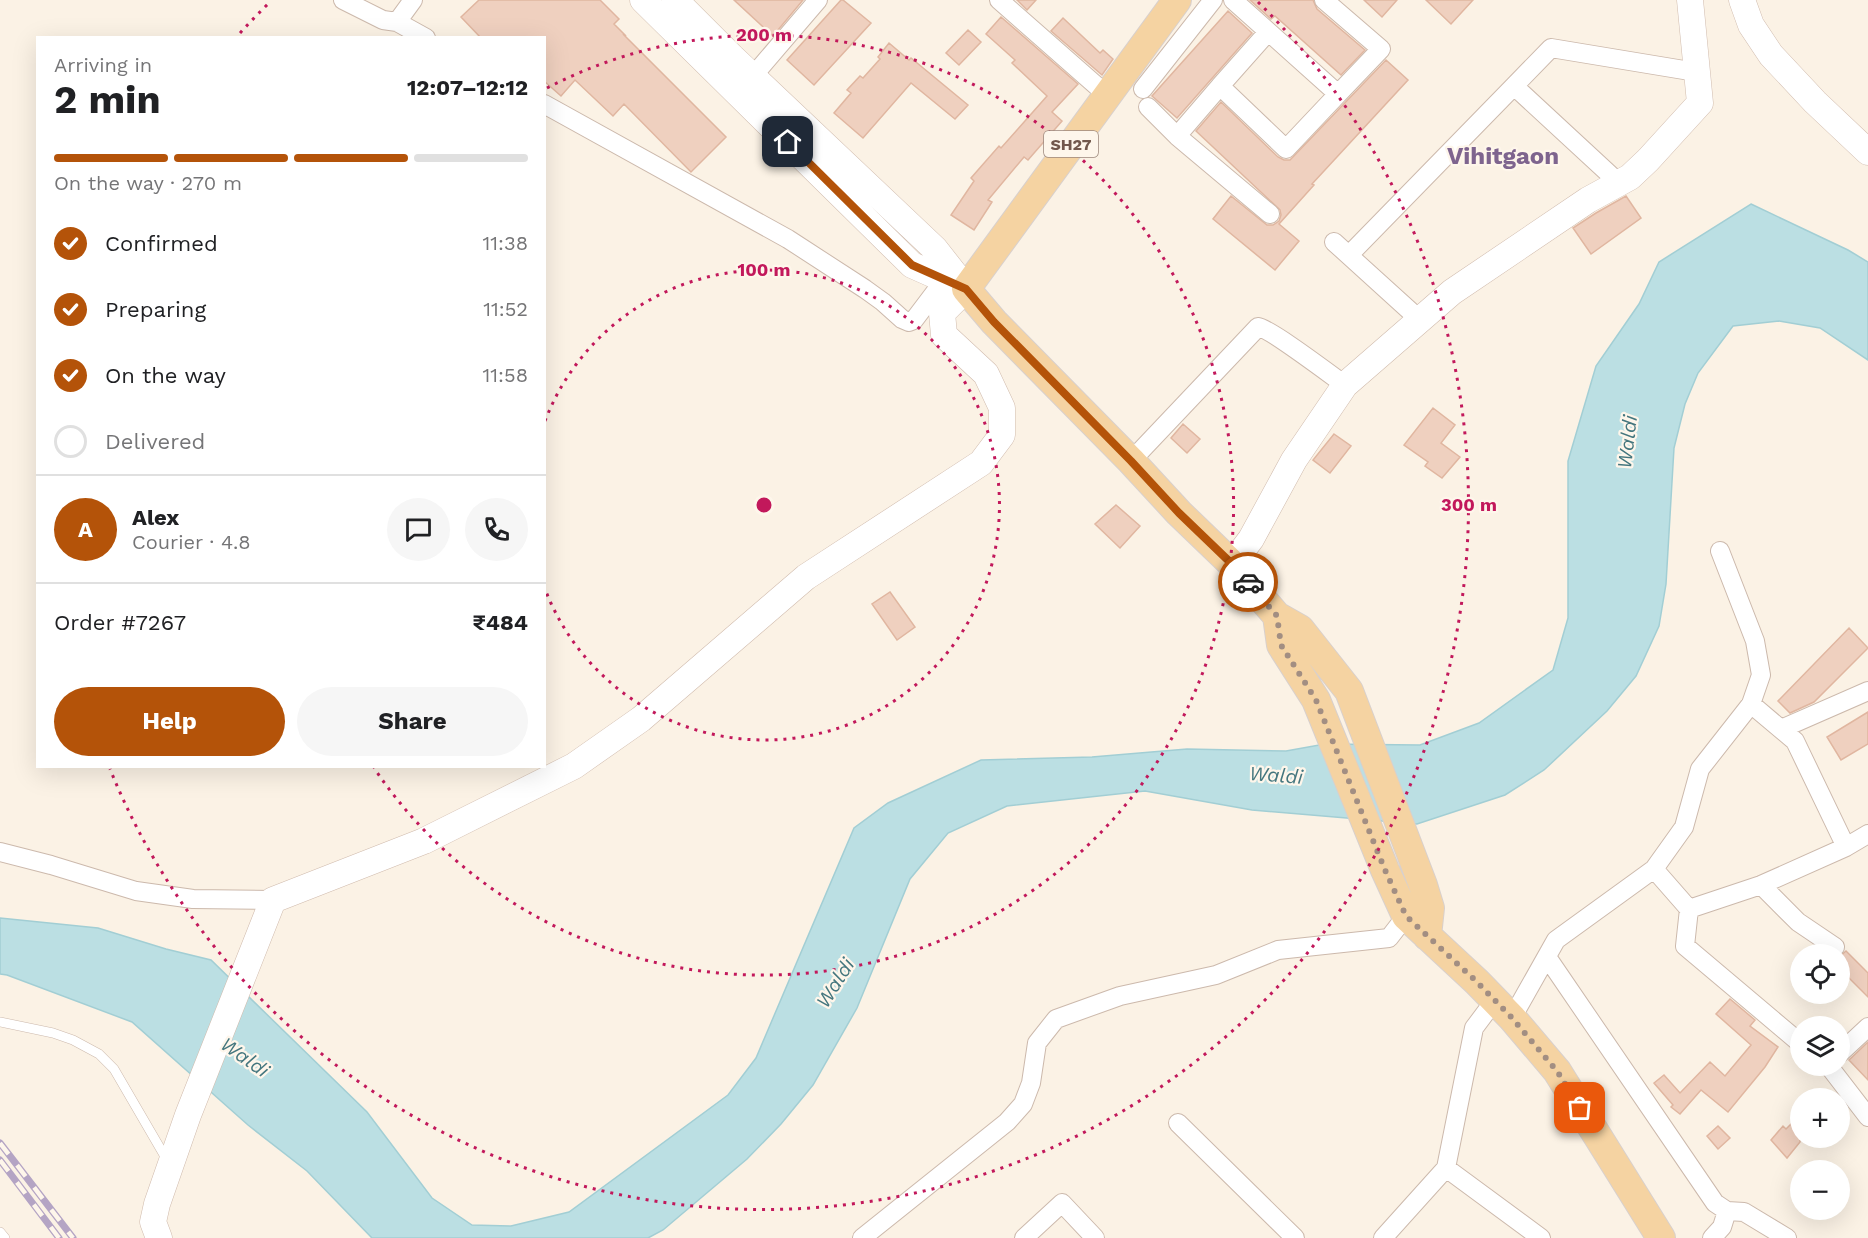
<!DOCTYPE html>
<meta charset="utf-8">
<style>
body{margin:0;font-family:"Work Sans",sans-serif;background:#f6f6f6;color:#202124;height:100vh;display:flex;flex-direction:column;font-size:22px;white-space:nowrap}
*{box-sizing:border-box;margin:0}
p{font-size:20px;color:#757577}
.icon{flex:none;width:33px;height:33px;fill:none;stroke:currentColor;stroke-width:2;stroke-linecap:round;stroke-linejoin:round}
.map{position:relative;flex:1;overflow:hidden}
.panel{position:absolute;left:36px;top:36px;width:510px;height:732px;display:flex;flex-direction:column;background:#fff;border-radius:0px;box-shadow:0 6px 24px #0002}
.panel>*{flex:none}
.fabs{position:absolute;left:1790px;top:944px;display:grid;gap:12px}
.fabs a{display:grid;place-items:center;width:60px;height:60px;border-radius:50%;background:#fff;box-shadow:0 6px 24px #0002;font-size:30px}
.pin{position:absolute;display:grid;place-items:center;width:51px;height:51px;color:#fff;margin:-26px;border-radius:12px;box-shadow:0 3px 9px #0006}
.courier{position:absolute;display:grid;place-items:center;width:60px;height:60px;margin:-30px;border:4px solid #b45309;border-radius:50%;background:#fff;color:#222;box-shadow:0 2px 8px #0007}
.headline em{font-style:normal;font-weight:700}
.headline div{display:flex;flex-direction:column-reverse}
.headline{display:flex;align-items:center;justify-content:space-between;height:102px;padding:0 18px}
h1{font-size:39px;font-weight:700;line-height:45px}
.bar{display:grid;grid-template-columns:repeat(4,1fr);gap:9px 6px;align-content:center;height:72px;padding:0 18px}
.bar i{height:8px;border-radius:4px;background:#e0e0e0}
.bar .on{background:#b45309}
.bar p{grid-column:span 4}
.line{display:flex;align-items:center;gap:15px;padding:0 18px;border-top:2px solid #e0e0e0}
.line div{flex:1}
.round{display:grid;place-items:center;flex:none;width:63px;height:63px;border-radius:32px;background:#f6f6f6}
ol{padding:0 18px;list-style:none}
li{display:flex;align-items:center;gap:18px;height:66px}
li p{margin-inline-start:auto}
li .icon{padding:6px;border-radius:50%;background:#b45309;color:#fff;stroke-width:4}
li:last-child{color:#757577}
li i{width:33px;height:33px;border:3px solid #e0e0e0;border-radius:50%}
.action{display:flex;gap:12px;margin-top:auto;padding:12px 18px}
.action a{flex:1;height:69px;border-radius:36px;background:#b45309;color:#fff;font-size:24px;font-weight:700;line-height:69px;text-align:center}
.action a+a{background:#f6f6f6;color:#202124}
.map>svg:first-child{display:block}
.water{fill:#bbdfe3;stroke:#a2ced4;stroke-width:1.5}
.building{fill:#efd0bf;stroke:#e0b6a0;stroke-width:1.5}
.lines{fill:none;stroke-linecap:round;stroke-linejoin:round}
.lane-casing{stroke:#ccb9ac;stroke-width:10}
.street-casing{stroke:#ccb9ac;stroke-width:20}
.secondary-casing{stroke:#d0bbad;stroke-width:27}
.primary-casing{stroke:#d8d0cd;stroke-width:30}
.lane{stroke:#fff;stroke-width:9}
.street{stroke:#fff;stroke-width:18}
.secondary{stroke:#fff;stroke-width:26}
.primary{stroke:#f5d3a2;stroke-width:28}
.rail-casing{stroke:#b4a4c4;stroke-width:7}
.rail{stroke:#fef6eb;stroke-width:4.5;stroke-dasharray:14;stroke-linecap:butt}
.done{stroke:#a28e82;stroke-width:6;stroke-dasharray:0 10.8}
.route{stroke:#b45309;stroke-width:8}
.ring{fill:none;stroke:#c2185b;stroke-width:3;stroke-dasharray:3 6}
.labels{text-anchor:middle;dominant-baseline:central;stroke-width:4.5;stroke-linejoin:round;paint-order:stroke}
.shield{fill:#fef6eb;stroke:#9c877c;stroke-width:1.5}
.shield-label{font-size:16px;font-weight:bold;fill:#72584c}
.water-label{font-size:20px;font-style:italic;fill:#44767e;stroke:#fef6eb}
.district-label{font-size:24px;font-weight:bold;fill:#7e648e;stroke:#fef6eb}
.centre{fill:#c2185b;stroke:#fef6eb;stroke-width:3}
.ring-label{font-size:18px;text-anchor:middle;font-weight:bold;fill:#c2185b;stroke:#fef6eb;stroke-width:4.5;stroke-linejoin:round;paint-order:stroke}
</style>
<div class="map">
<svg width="1868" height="1238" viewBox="0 0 1868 1238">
<rect width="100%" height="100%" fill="#fbf2e5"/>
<path class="water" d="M1751,204L1848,250L1868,262V360L1820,328L1779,321L1733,326L1698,373L1685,404L1674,448L1666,584L1659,626L1636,676L1607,711L1544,770L1505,795L1417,824L1252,810L1145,791L1007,806L948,833L910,879L857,1008L813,1085L781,1124L747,1159L663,1230L648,1238H372L307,1171L248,1125L132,1022L7,975L0,974V918L98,928L166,949L211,960L367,1112L432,1198L472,1225L511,1226L569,1212L728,1095L756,1058L854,828L888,803L981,760L1092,757L1187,749L1286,751L1325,744L1420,745L1479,723L1553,670L1568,618V461L1596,366L1639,304L1659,262Z"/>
<path class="building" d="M479,0H600L619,19L614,24L625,35H624L726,137L691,172L624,104L613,116L575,80L561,96L544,81V38H481L461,17Z
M734,0H803L773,36Z
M841,0H843L871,23L814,85L787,60Z
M1017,0H1036L1027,10Z
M1250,0H1313L1317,9L1365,50L1341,75L1275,16L1271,19Z
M1364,0H1397L1382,17Z
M1426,0H1473L1451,24Z
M1228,11L1252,33L1177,118L1152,96Z
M1001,17L1078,84L1052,112L1062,121L1028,160L1024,157L988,200L992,202L974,230L951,215L974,181L971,178L999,146L1001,148L1047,96L1012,63L1015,60L986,34Z
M1063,18L1100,53L1103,50L1113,59L1102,75L1051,31Z
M968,30L981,42L959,65L946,53Z
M889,43L909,60L911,58L968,105L955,119L911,83L863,138L834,113L851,93L847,90L860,76L863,78L880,59L878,57Z
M1386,60L1408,80L1312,184L1314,185L1279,224L1299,241L1275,270L1213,219L1231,196L1267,225H1273L1279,221L1281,215L1280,210L1196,131L1221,102L1278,157L1284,160H1290Z
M1626,196L1641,218L1591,254L1573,228L1596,213Z
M1433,408L1455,425L1441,443L1460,457L1442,478L1425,466L1428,462L1404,445Z
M1183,424L1200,439L1187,453L1171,438Z
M1334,434L1351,446L1330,473L1313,460Z
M1116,505L1140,526L1120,548L1095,524Z
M890,592L915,627L897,640L872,604Z
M1849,628L1868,648L1814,702L1790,713L1778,701Z
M1868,712V744L1841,760L1827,737Z
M1846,951L1868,973V997L1839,968V957Z
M1730,999L1755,1020L1750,1026L1778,1047L1765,1067L1728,1112L1701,1090L1680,1114L1671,1107L1673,1105L1654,1083L1664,1075L1680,1093L1710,1062L1725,1076L1751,1045L1716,1014Z
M1868,1042V1080L1849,1060Z
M1800,1115V1142L1787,1158L1771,1140L1783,1126L1786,1129Z
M1718,1126L1730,1138L1718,1149L1707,1136Z"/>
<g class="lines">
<g class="lane-casing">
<path id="lane" d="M0,1022L53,1033L73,1040L99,1054L114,1069L167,1160
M0,1232L5,1238"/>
</g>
<g class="street-casing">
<path id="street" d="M343,0L383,20L397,22L426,38
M999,0L1107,95
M1233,0L1338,94L1286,149L1220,86L1268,32
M1324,0L1381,49L1338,94
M397,22L413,0
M753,76L818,0
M1143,89L1213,0
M544,104L788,239L865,289L883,302L902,319L909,322L914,320L945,279
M1148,107L1177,136L1270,214
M1177,136L1220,86
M1619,183L1514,86L1551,48L1696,72
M1334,242L1420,320
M1349,255L1514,86
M1131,461L1258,327C1269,328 1331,375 1345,385
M1720,551L1755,641L1761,675L1751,704
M1781,729L1868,691
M0,852L51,865L136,891L193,899L273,900
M1654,869L1689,909L1685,946L1800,1043
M1761,885L1798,922L1835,947
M1689,909L1761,885L1846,847
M1547,957L1715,1203L1727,1211L1744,1212L1787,1238
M1512,1018L1556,940L1654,869L1684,827L1700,769L1751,704L1795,741L1846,847L1868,834
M1839,1054L1868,1027
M1828,1065L1868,1117
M1178,1123L1295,1238
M1446,1168L1541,1238
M862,1238L1007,1122L1023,1104L1031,1083L1037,1043L1056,1019L1120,996L1216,975L1278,950L1389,938L1406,916
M1024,1238L1062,1203L1095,1238
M1383,1238L1446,1168L1474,1028L1495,1000
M1712,1238L1722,1227L1727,1211"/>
</g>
<g class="secondary-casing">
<path id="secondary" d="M643,0L912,265L966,289
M675,0L732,57L935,249L964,286
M1742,0L1751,25L1771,55L1815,102L1868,152
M1232,564L1251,539L1294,460L1345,385L1452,292L1588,200L1630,177L1648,160L1700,103L1690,0
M159,1238L153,1222L157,1204L188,1115L273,900L424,841L574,766L641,719L806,577L981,463L1002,435V408L986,374L944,335L942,313L966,289"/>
</g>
<g class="primary-casing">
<path id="primary" d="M1177,0L966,289L994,322L1131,461L1179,513L1232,564L1277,616L1300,629L1349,691L1423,885L1430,908L1427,936
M1277,616L1281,645L1316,700L1385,870L1406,916L1477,982L1512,1018L1557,1071L1661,1238"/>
</g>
<use href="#lane" class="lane"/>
<use href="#street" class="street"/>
<use href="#secondary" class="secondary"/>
<use href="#primary" class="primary"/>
<g class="rail-casing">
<path id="rail" d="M0,1143L73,1238
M0,1160L59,1238"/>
</g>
<use href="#rail" class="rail"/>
</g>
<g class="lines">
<path class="done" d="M1248,582L1277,616L1281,645L1316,700L1385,870L1406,916L1477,982L1512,1018L1557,1071L1580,1108"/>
<path class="route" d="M788,142L912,265L966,289L994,322L1131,461L1179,513L1232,564L1248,582"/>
</g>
<g class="ring">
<path d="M545 421A235 235 0 1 1 545 589"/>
<path d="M547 88A470 470 0 1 1 374 768"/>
<path d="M240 33A705 705 0 0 1 270 2M1258 2A705 705 0 1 1 110 769"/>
</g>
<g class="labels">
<rect class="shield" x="1044" y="131" width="54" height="26" rx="4.5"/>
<g class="shield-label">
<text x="1071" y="144">SH27</text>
</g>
<g class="water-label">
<text transform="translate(1627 442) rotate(-83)">Waldi</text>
<text transform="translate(1276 775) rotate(4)">Waldi</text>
<text transform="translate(835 983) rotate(-58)">Waldi</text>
<text transform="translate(245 1057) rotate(35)">Waldi</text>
</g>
<g class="district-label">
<text x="1503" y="156">Vihitgaon</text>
</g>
</g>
<circle cx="764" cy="505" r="9" class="centre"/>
<g class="ring-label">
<text x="764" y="41">200 m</text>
<text x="764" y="276">100 m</text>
<text x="1469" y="511">300 m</text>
</g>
</svg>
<div class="fabs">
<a><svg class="icon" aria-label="locate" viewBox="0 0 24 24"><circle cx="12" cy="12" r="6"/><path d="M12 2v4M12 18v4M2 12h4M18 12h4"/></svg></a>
<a><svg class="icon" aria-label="layers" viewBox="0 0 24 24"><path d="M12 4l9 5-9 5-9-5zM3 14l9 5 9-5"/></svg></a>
<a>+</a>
<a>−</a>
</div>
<div class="pin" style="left:1580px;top:1108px;background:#ea580c"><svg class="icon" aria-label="bag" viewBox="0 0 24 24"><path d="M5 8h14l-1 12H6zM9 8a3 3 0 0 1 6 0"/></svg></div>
<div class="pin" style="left:788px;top:142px;background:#1f2937"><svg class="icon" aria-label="home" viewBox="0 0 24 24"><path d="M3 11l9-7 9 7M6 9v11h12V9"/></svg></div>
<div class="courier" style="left:1248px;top:582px"><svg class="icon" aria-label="car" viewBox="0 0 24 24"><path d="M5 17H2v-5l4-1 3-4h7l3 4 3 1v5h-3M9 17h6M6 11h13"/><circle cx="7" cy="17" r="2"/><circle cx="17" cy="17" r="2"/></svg></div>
<section class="panel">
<div class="headline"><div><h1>2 min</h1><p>Arriving in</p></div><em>12:07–12:12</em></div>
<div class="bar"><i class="on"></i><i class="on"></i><i class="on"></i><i></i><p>On the way · 270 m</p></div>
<ol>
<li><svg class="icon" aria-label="check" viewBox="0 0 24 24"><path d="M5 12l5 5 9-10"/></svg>Confirmed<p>11:38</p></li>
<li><svg class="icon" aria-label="check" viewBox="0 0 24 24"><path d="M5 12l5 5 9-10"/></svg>Preparing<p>11:52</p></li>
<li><svg class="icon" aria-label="check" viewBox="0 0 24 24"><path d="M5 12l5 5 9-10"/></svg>On the way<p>11:58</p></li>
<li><i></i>Delivered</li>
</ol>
<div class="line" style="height:108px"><b class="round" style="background:#b45309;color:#fff">A</b><div><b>Alex</b><p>Courier · 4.8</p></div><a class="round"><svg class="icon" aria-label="chat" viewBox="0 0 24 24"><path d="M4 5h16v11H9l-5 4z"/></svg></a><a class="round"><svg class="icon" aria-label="phone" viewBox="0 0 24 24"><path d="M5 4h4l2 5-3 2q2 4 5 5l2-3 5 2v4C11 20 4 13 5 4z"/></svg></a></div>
<div class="line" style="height:78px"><div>Order #7267</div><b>₹484</b></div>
<div class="action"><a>Help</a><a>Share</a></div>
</section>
</div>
